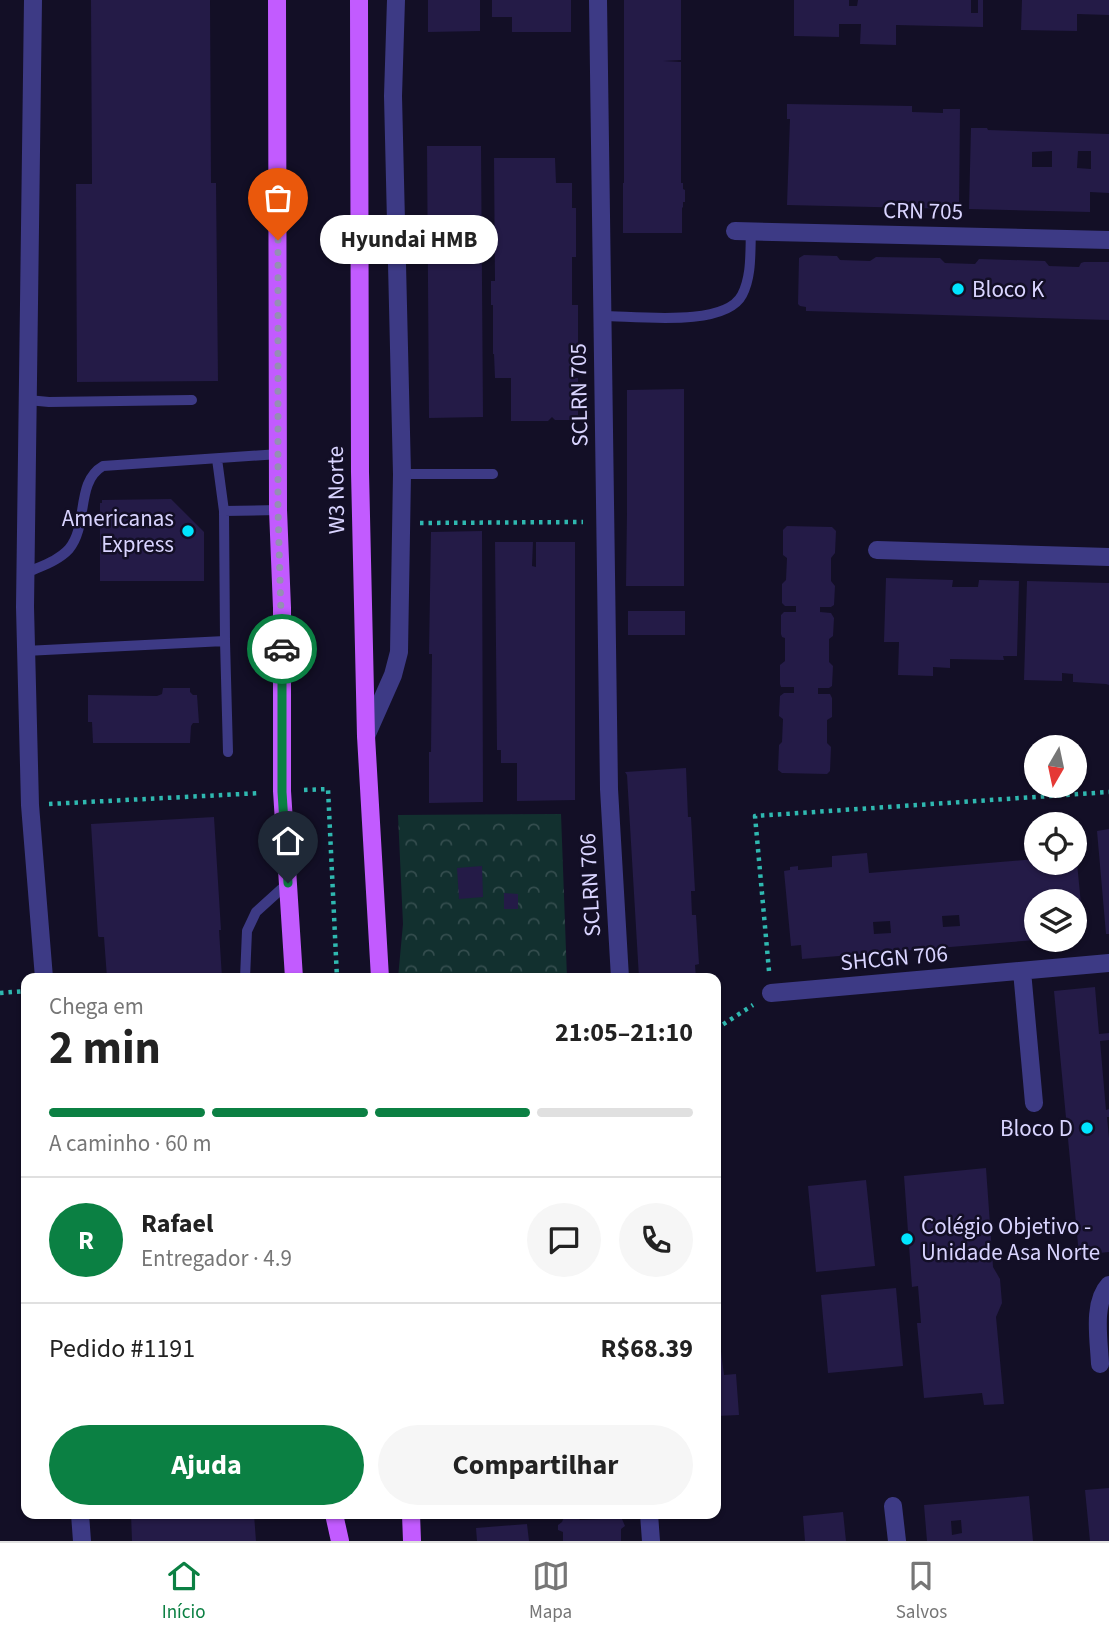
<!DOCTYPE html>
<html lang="pt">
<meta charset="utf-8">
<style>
body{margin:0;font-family:"Source Sans 3",sans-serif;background:#f6f6f6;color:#222;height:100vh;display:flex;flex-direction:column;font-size:26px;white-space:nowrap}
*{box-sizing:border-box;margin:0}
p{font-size:23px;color:#767676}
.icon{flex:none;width:38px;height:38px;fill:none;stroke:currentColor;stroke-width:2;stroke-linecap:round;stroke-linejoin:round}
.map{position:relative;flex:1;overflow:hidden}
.drawer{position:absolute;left:21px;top:973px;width:700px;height:546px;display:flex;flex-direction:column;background:#fff;border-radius:14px;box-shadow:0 2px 5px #0004}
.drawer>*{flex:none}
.needle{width:46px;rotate:189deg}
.fabs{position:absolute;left:1024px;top:735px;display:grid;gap:14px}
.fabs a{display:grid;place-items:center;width:63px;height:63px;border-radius:50%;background:#fff;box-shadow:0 2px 5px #0004;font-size:35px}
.pin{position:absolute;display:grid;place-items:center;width:60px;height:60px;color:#fff;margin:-72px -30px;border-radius:50% 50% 50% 0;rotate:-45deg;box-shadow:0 0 7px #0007}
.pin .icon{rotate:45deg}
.courier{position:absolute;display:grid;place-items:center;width:70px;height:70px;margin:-35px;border:5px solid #0b8043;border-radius:50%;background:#fff;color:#222;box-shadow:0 2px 9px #0007}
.bubble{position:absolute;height:49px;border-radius:24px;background:#fff;box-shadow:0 2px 5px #0004;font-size:23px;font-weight:700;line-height:49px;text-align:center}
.overview em{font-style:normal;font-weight:700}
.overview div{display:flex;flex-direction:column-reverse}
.overview{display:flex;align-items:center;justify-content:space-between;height:119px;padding:0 28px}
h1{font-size:46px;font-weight:700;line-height:52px}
.bar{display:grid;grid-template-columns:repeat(4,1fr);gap:10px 7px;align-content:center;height:84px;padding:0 28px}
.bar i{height:9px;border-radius:5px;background:#e0e0e0}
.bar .current{background:#0b8043}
.bar p{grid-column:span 4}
.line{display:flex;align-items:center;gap:18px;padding:0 28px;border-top:2px solid #e0e0e0}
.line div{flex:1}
.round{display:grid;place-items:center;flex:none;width:74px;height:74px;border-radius:37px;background:#f6f6f6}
.primary-button{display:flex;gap:14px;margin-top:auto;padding:14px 28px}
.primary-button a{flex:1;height:80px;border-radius:42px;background:#0b8043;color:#fff;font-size:28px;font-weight:700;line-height:80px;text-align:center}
.primary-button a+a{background:#f6f6f6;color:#222}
.tabs{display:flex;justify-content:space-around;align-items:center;height:98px;border-top:2px solid #e0e0e0;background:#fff;font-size:19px;color:#767676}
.tabs a{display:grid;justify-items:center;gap:4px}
.tabs .current{color:#0b8043}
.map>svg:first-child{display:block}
.park{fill:url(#park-crowns)}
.building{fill:#241b47;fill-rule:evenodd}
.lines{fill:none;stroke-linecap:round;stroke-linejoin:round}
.path{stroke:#2fb8b0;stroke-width:4.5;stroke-dasharray:3.5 5;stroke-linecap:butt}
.service{stroke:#3d3a85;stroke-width:10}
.minor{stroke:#3d3a85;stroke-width:18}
.tertiary{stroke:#3d3a85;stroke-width:18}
.primary{stroke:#c25bff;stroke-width:18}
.done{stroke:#948fb3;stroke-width:7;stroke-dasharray:0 12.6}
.route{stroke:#0b8043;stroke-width:9}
.poi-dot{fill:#00e5ff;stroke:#130f26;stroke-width:2.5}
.labels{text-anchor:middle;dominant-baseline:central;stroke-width:5;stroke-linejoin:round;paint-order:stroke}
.street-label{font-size:23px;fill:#d9d4ff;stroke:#130f26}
.poi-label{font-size:23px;fill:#d9d4ff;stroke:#130f26;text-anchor:start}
</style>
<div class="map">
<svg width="1109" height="1541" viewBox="0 0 1109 1541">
<defs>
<pattern id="park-crowns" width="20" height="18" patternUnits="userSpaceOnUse" patternTransform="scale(1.75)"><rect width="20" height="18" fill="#12302f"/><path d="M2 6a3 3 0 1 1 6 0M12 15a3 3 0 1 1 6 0" fill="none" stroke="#344d4e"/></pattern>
</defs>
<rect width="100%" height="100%" fill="#130f26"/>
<path class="park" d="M561,814L567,978H398L403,924L398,815Z"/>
<path class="building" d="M91,0H210L211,183H216L218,381L77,382L76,184H92Z
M428,0H480V31L428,32Z
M492,0H571V32H512V17H492Z
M624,0H681V60L663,61L681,62V183H683V189L685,190V202H683V208L682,207V233H623V183H624Z
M794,0H849V6H857L858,0H971V13H978V0H983V27L896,25V45L860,44L861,24H839V37L794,36Z
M1022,0H1109V15L1077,14V31L1021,30Z
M787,104L912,106V112L943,113V109H960L959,209L787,205L790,119H787Z
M971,128H987L988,130L1109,134V193L1090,192V212L969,209ZM1052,151V167H1032V152ZM1078,151H1091V169L1077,168Z
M427,146H481L483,417L429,418Z
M494,158H555L556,183H572V208H576V257H572V305H578V355H574V378H578V420H555L552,417L548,421H511V378H495L494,354H493V305H491V281H495Z
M804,255L837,256L840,260L870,261L876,257L940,258L945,263L975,264L979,259L1045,261L1049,266L1079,267L1081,263L1084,262H1109V320L806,311V307L800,306L798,304L799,258Z
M684,389V586H626L627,513V390Z
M171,499L204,532V581H100V503H102V500Z
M787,526L832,527L836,531L835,553L831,558V581L835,586L834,605L831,607H820V612L831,613L834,618L833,636L829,639V662L833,666L832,686L829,688H818V694H830L832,698V717L827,720V743L831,747L830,771L827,774L782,773L778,770L779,745L782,742L783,719L779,716L780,696L784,693H794V687H781L780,684V665L785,661V638L782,637L781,634V615L784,612H796V606H785L782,603V584L786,580L787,558L783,555V530Z
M482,531L483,802L429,803V752H431L432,654H429L431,532Z
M495,542H533L532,566L536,567V542H575V800L517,801V763H501V750H497Z
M886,578L953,580L952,587H978L979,580L1019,581L1017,656H1003L1004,660L950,659V668L933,667V676L898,675L899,642H884Z
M1027,581L1109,583V685L1106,684L1073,682V674L1062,673V681L1024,680Z
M628,611H685V635H628Z
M163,688H190V692L193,695H197L199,723H193L191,726L190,743H93L92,722H88V695L157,696L162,694Z
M686,768L688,817H691L695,891H691L692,915H696L699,964L695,965L696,978H639L627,775L625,772Z
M214,817L221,930H219L222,978H107L104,937H99L98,936L91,824Z
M1109,829V934H1106L1097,831Z
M867,853L869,873L1036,859V863H1077L1081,904L1074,905V901H1036V940L802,959L801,945L791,946L784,871L790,870V867L798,866V870L832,867V856ZM959,915L960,926L943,927L942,916ZM890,921L891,933L874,934L873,922Z
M482,866L483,897L459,899L457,868Z
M504,893L518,894V909H504Z
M1082,913L1084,936L1074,937V914Z
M1095,987L1099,1034L1109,1033V1040L1100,1041L1106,1110L1109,1109V1117H1107L1109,1138V1252L1079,1255L1054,991Z
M986,1168L993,1267L1000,1279L1002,1303L996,1317L1004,1404L984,1405L982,1393L924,1398L917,1323H921L918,1286L912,1287L904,1176Z
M866,1180L875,1266L816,1272L808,1186Z
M716,1285H718L721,1327L718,1328L724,1375L736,1374L739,1415L716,1416Z
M896,1288L903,1366L828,1373L821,1295Z
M1109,1488V1541H1090L1085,1490Z
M1029,1496L1033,1541H927L924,1505ZM961,1520L962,1533L952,1535L951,1521Z
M843,1512L846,1541H805L803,1516Z
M131,1514H254L256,1541H132Z
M617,1514L620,1516V1519H622L625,1526L621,1529V1541H563V1532L558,1530V1525L562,1522L564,1517L578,1516L580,1520L602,1519L604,1515Z
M527,1524L529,1541H477L476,1528Z"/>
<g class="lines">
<path class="path" d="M420,523L583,522
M304,790L328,789L337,978
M49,804L261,793
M769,971L755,816L1109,792
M0,993L26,991
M716,1029L753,1005"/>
<path class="service" d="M603,316C635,316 725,328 742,295C752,276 750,252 751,231
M28,400L49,402L192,400
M217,459L224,511L225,641L228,752
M402,474H493
M224,511L278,510
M26,573C41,566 58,561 69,549C89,525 75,482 103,466L279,454
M25,651L225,641
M245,978L247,931L256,912L288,883"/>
<path class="minor" d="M735,231L1109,240
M877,550L1109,557
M366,736L393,675L399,652L402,474L393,96L396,0
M1022,971L1034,1103
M771,993L1109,963
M1100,1364C1099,1340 1092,1303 1109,1285
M893,1506L897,1541"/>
<path class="tertiary" d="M33,0L25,607L30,805L44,978
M598,0L609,789L620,978
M80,1514L82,1541
M649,1514L651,1541"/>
<path class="primary" d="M277,0L278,510L282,608V791L294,978
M359,0L360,472L366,736L380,978
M334,1514L340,1541
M411,1514L412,1541"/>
</g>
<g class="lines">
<path class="done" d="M278,240V510L282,649"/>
<path class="route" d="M282,649V792L288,883"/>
</g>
<g class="poi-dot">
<circle cx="958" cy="289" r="7"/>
<circle cx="188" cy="531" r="7"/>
<circle cx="1087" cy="1128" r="7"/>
<circle cx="907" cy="1239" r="7"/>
</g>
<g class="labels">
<g class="street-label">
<text transform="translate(923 211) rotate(1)">CRN 705</text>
<text transform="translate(579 395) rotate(-91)">SCLRN 705</text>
<text transform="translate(336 490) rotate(-91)">W3 Norte</text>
<text transform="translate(590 885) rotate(-93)">SCLRN 706</text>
<text transform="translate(894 958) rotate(-5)">SHCGN 706</text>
</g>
<g class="poi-label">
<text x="972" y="289">Bloco K</text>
<text x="174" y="518" text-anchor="end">Americanas<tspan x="174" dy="26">Express</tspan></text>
<text x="1073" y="1128" text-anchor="end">Bloco D</text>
<text x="921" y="1226">Colégio Objetivo -<tspan x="921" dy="26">Unidade Asa Norte</tspan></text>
</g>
</g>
</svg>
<div class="fabs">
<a><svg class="needle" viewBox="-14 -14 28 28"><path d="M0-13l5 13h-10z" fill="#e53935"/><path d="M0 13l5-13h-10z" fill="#767676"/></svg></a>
<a><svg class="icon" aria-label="locate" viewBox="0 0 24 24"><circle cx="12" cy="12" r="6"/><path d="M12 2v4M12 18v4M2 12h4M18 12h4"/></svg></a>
<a><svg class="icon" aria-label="layers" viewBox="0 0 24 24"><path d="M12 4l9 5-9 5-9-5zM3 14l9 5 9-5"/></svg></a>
</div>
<div class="pin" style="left:278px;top:240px;background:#ea580c"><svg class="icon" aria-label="bag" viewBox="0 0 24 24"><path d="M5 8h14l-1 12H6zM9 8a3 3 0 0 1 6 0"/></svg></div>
<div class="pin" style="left:288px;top:883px;background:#1f2937"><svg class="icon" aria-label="home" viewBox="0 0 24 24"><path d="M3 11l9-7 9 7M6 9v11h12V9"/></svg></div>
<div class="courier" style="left:282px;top:649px"><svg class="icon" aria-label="car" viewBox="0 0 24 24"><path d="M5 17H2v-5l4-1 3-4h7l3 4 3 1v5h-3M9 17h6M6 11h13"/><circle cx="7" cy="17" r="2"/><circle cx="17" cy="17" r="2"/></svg></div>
<div class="bubble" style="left:320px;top:215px;width:178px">Hyundai HMB</div>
<section class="drawer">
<div class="overview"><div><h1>2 min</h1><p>Chega em</p></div><em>21:05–21:10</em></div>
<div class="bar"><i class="current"></i><i class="current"></i><i class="current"></i><i></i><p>A caminho · 60 m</p></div>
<div class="line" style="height:126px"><b class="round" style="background:#0b8043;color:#fff">R</b><div><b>Rafael</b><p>Entregador · 4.9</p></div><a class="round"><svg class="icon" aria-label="chat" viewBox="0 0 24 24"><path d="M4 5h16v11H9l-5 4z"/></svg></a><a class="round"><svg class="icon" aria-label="phone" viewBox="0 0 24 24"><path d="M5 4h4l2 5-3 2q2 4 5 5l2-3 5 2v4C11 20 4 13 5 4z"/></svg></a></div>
<div class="line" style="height:91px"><div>Pedido #1191</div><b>R$68.39</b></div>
<div class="primary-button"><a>Ajuda</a><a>Compartilhar</a></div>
</section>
</div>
<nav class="tabs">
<a class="current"><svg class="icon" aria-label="home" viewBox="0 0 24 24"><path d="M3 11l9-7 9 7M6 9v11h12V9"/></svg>Início</a>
<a><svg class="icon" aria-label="map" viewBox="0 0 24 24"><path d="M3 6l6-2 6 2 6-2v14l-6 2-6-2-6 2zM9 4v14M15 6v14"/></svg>Mapa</a>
<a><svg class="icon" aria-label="saved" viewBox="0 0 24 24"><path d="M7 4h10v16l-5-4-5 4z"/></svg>Salvos</a>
</nav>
